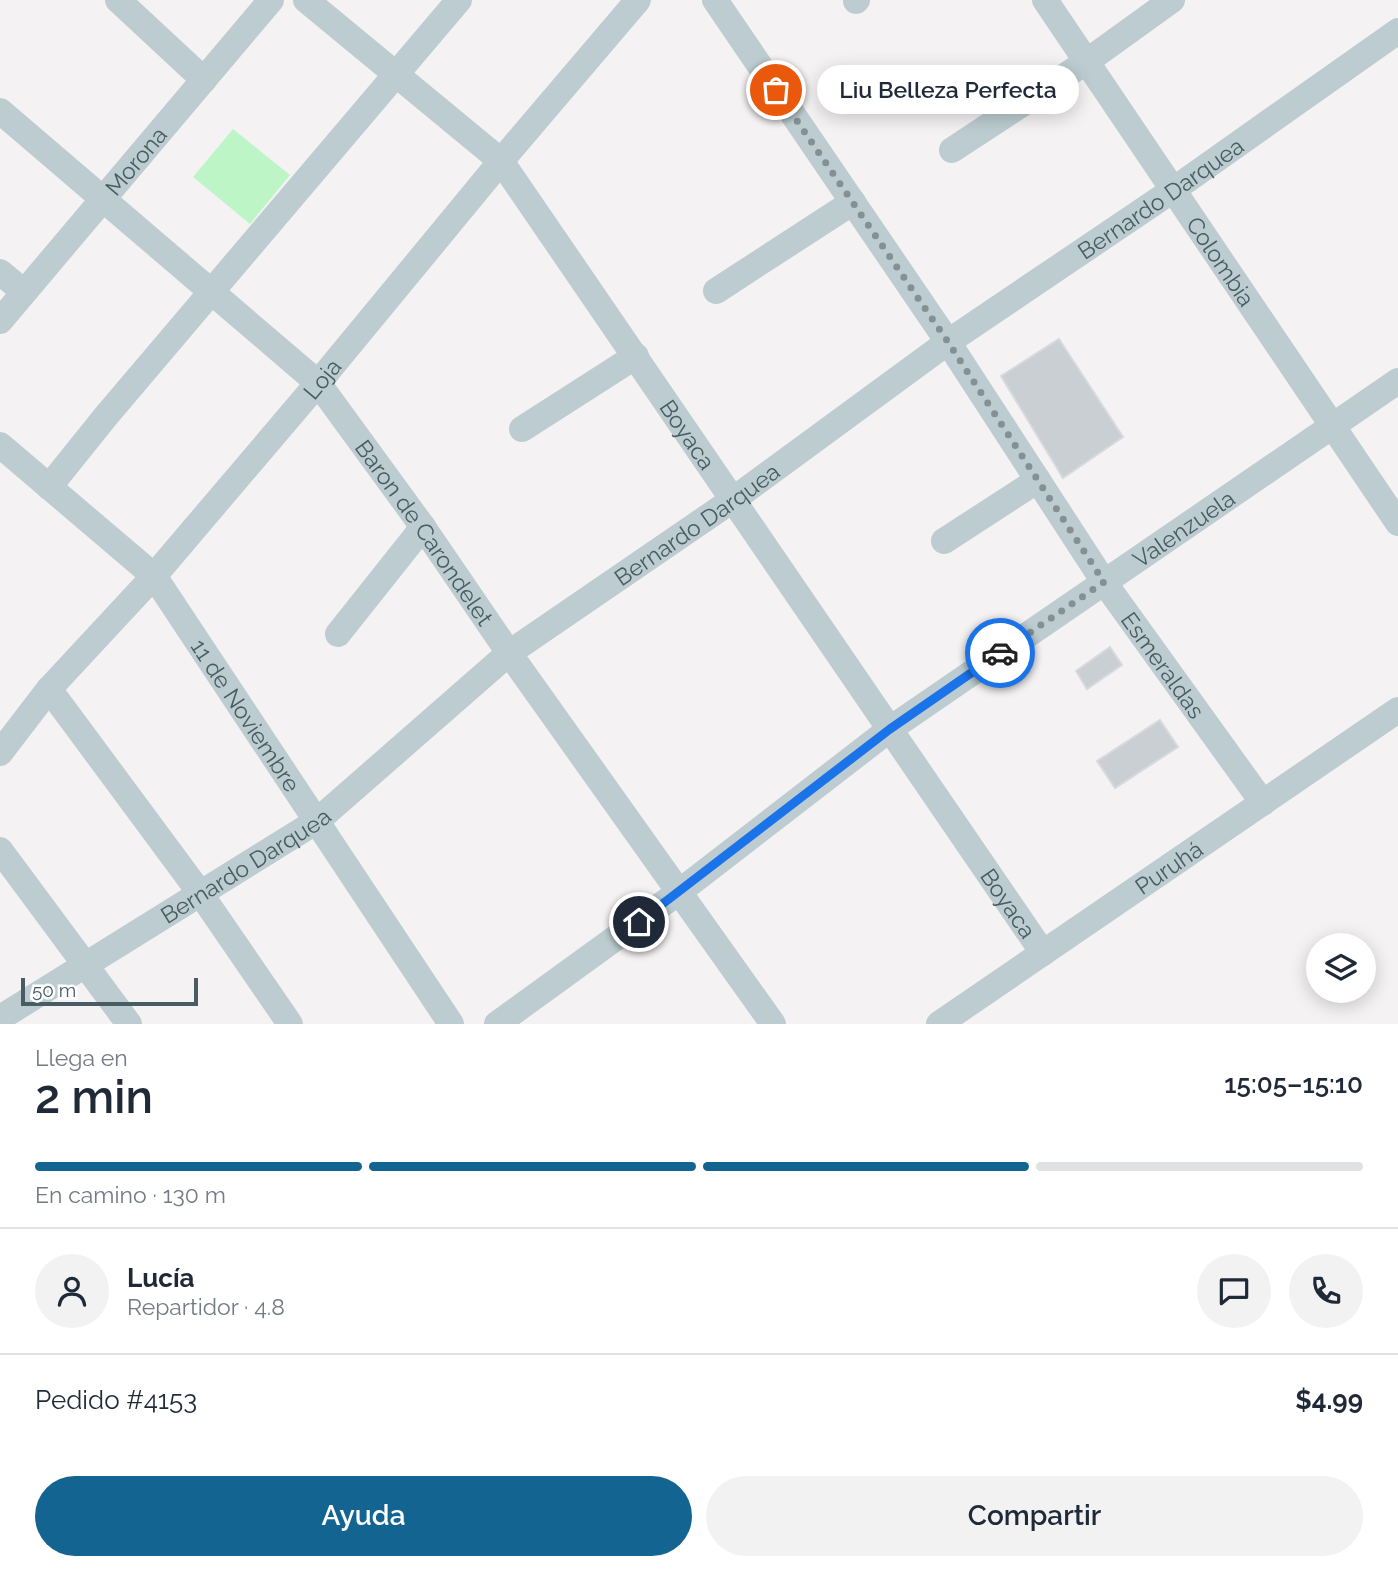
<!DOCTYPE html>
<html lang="es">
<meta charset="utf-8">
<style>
body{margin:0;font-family:Raleway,sans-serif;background:#f2f2f3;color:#1f2937;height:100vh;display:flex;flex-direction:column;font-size:26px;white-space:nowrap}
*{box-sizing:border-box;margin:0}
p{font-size:23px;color:#747a83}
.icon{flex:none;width:38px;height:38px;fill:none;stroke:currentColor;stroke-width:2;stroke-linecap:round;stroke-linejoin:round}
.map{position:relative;height:1024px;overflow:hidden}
.drawer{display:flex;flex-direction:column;background:#fff;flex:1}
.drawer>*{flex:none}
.fabs{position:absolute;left:1306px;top:933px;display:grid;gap:14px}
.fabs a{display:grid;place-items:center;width:70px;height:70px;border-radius:50%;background:#fff;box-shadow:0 4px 18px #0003;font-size:35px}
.scale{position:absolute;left:21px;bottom:18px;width:177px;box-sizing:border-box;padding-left:7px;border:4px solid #475c63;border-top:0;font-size:19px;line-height:24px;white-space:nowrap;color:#475c63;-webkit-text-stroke:5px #fff;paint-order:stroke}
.pin{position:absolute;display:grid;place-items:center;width:60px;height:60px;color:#fff;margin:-30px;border:4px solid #fff;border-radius:50%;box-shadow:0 2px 7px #0007}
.courier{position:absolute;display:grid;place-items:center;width:70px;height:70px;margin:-35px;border:5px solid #1a73e8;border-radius:50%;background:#fff;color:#222;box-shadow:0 2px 9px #0007}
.bubble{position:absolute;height:49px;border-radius:24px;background:#fff;box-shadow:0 4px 18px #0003;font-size:23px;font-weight:600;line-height:49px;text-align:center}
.head em{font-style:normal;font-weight:600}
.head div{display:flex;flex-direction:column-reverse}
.head{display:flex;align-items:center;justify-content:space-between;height:119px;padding:0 35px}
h1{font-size:46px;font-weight:600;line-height:52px}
.bar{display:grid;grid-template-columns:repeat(4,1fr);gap:10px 7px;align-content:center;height:84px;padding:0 35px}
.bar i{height:9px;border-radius:5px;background:#e0e1e3}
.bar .current{background:#136490}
.bar p{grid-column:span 4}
.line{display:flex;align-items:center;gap:18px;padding:0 35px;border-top:2px solid #e0e1e3}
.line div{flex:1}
.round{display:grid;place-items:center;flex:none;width:74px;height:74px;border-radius:37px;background:#f2f2f3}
.primary-button{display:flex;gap:14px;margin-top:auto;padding:14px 35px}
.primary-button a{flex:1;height:80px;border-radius:42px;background:#136490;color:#fff;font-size:28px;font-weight:600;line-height:80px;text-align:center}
.primary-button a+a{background:#f2f2f3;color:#1f2937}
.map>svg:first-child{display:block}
.green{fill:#bef5c6}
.building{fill:#c9cfd2;stroke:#d6dade;stroke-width:2}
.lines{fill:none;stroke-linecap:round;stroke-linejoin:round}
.minor{stroke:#bcccd0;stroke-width:26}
.done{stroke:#849095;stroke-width:7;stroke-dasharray:0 12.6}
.route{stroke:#1a73e8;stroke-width:9}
.labels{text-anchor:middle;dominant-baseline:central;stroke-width:6;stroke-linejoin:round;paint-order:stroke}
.street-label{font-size:23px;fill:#475c63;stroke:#fff}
</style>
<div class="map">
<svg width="1398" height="1024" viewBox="0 0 1398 1024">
<rect width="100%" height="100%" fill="#f5f2f3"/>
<path class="green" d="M233,129L290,175L250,224L193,177Z"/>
<path class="building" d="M1059,339L1123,437L1063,478L1001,376Z
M1110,647L1122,665L1087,689L1076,671Z
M1160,720L1178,747L1115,788L1097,761Z"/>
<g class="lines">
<g class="minor">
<path d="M118,0L204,80"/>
<path id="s1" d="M306,0L501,161L1043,953"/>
<path id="s2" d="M715,0L948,342L1104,582L1263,803"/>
<path id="s3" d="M1045,0L1398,523"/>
<path d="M856,1L857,0"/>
<path id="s4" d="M0,111L318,383L423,527L509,653L773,1024"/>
<path d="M952,150L1086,62L1172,0"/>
<path d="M0,272L24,292"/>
<path d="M716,291L853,202"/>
<path id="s5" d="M0,321L271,0"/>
<path d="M522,429L636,356"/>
<path id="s6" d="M0,445L154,576L451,1024"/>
<path d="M49,487L106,416L459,0"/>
<path d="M944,541L1038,480"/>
<path d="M338,634L423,527"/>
<path d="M49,689L200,893L290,1024"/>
<path id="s7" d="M0,753L49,689L154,576L318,383L501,161L638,0"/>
<path d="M0,850L129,1024"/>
<path id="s8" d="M0,1018L317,821L509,653L734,499L948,342L1173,190L1398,31"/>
<path id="s9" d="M497,1024L679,892L890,729L1398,381"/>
<path id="s10" d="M939,1024L1398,710"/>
</g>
</g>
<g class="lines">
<path class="done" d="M776,90L948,342L1104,582L1000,653"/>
<path class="route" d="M639,922L890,729L1000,653"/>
</g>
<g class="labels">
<g class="street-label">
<text stroke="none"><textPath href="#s5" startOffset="210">Morona</textPath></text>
<text stroke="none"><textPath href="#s8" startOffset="1423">Bernardo Darquea</textPath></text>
<text stroke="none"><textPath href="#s3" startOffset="315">Colombia</textPath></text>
<text stroke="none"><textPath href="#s7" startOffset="494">Loja</textPath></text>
<text stroke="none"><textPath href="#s1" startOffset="584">Boyaca</textPath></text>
<text stroke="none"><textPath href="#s8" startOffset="856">Bernardo Darquea</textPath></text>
<text stroke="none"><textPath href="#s9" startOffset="847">Valenzuela</textPath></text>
<text stroke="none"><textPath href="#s4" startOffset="602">Baron de Carondelet</textPath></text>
<text stroke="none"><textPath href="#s2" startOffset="802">Esmeraldas</textPath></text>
<text stroke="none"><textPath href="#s6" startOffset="369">11 de Noviembre</textPath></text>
<text stroke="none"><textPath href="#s8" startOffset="289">Bernardo Darquea</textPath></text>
<text stroke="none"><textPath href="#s10" startOffset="278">Puruhá</textPath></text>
<text stroke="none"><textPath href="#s1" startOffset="1152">Boyaca</textPath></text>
</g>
</g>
</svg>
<div class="fabs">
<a><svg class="icon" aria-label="layers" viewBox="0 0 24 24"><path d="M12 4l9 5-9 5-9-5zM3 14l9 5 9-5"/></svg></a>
</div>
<div class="scale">50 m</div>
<div class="pin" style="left:776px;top:90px;background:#ea580c"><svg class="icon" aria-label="bag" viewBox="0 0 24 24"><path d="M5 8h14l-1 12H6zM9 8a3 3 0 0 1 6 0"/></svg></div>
<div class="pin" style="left:639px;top:922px;background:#1f2937"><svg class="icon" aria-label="home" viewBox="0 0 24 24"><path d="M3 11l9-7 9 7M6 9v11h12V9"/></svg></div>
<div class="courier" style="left:1000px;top:653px"><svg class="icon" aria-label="car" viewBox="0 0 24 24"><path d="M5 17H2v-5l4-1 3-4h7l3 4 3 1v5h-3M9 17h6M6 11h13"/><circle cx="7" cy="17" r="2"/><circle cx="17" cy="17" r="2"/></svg></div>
<div class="bubble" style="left:817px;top:65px;width:262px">Liu Belleza Perfecta</div>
</div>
<section class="drawer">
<div class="head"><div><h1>2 min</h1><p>Llega en</p></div><em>15:05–15:10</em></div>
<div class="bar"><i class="current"></i><i class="current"></i><i class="current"></i><i></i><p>En camino · 130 m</p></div>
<div class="line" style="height:126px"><a class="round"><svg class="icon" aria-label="person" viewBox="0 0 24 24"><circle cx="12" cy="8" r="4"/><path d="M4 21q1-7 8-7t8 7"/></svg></a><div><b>Lucía</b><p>Repartidor · 4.8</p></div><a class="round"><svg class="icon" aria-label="chat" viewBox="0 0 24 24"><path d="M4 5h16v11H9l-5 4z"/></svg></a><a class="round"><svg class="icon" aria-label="phone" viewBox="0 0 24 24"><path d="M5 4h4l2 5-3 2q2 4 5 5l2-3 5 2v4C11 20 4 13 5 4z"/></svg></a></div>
<div class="line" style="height:91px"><div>Pedido #4153</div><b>$4.99</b></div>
<div class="primary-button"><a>Ayuda</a><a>Compartir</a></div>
</section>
